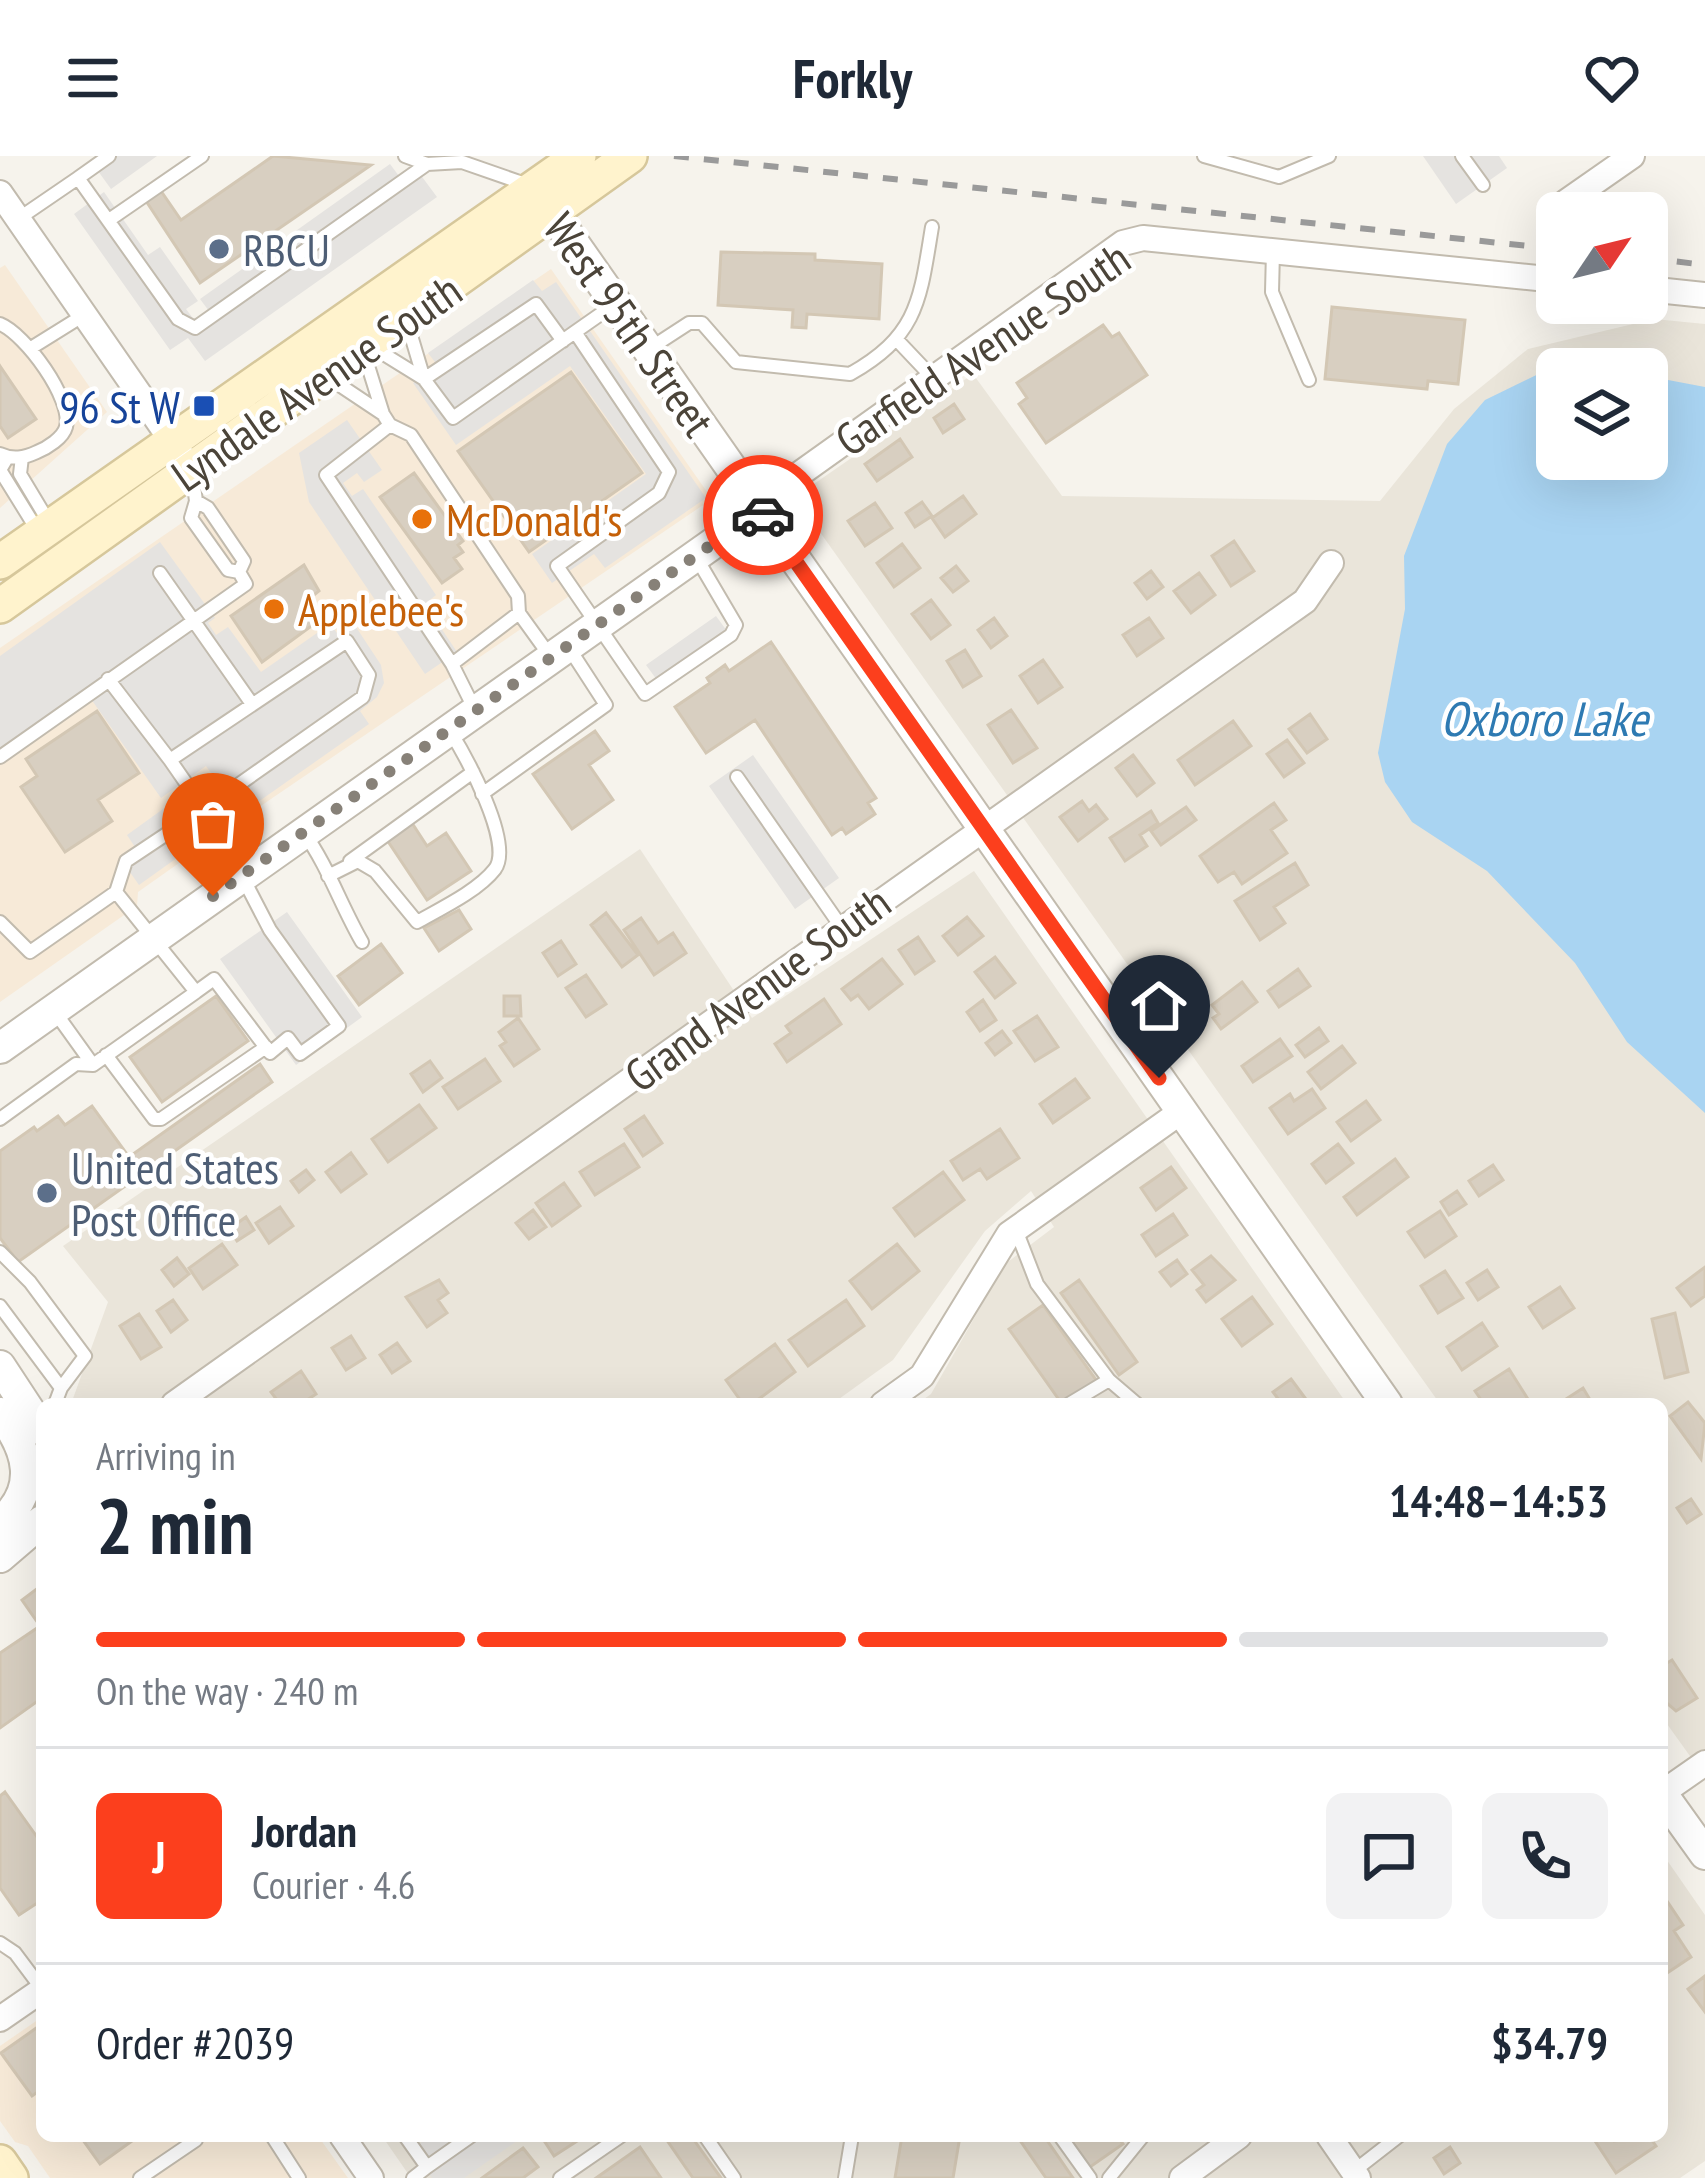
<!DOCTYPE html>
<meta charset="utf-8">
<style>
body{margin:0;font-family:"PT Sans Narrow",sans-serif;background:#f2f2f3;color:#1f2937;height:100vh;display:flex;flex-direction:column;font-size:45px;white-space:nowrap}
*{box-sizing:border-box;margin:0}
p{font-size:39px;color:#747a83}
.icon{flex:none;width:66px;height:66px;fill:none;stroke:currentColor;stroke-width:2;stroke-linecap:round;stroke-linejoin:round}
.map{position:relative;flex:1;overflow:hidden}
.sheet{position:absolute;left:36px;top:1242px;width:1632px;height:744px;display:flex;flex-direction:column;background:#fff;border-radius:18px;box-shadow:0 12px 48px #0002}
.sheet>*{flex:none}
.needle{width:78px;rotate:55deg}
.fabs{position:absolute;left:1536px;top:36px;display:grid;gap:24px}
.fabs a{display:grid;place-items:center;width:132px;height:132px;border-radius:18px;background:#fff;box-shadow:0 12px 48px #0002;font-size:60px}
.pin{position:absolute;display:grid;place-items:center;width:102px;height:102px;color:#fff;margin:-123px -51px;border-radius:50% 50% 50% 0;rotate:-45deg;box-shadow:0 0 12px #0007}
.pin .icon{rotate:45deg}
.courier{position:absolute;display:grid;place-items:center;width:120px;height:120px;margin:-60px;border:9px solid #fc3f1d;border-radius:50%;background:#fff;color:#222;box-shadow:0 3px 15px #0007}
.headline em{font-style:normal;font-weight:800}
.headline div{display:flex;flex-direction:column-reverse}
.headline{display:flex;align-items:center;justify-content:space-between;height:204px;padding:0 60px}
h1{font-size:78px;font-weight:800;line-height:90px}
.bar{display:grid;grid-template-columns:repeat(4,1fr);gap:18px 12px;align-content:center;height:144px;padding:0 60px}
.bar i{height:15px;border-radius:9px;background:#e0e1e3}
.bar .selected{background:#fc3f1d}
.bar p{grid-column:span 4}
.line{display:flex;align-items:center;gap:30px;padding:0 60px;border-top:3px solid #e0e1e3}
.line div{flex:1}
.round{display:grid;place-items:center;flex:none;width:126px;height:126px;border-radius:18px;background:#f2f2f3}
header{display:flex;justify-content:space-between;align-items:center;height:156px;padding:0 60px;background:#fff;font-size:54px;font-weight:800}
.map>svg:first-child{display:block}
.residential{fill:#eae5da;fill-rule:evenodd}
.commercial{fill:#f7ead8}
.parking{fill:#e5e3e0}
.water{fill:#a9d4f2}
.building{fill:#d8cfc1;stroke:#d3c7b4;stroke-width:3}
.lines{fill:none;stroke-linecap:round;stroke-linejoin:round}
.service-casing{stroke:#c2bbae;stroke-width:16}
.minor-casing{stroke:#c2bbae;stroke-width:28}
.tertiary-casing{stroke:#c2bbae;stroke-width:34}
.secondary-casing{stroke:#d6c79b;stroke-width:38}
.service{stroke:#fff;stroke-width:12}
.minor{stroke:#fff;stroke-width:24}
.tertiary{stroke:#fff;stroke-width:30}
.secondary{stroke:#fff3cd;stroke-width:33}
.rail{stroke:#9a9a9a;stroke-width:6;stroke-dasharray:15 15;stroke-linecap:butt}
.done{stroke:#878178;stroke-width:12;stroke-dasharray:0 21.6}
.route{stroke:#fc3f1d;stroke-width:15}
.service-dot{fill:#5c6f8a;stroke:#fff;stroke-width:4.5}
.transit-dot{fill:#1a4fb4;stroke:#fff;stroke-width:4.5}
.food-dot{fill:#e8710a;stroke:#fff;stroke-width:4.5}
.labels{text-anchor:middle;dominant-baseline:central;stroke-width:9;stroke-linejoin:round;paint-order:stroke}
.service-label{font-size:45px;fill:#4e5e75;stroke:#fff;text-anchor:start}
.street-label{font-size:45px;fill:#4b4439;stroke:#fff}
.transit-label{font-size:45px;fill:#164399;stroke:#fff;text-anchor:end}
.food-label{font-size:45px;fill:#c56008;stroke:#fff;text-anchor:start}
.water-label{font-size:48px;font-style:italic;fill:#2e7ab2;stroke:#fff}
</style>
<header><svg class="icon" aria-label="menu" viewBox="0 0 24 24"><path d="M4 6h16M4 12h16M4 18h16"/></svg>Forkly<svg class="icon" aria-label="heart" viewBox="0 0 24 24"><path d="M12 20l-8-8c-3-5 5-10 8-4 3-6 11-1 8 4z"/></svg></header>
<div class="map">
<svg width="1705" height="2022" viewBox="0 0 1705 2022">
<rect width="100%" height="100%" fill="#f6f3ec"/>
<path class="residential" d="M1654,163L1705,168V1621L1662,1561V1248H1440L795,341L973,218L1062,340L1380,345L1454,253L1528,193ZM1557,213H1647V303H1557Z
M640,693L752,862L974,715L1347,1248H917L931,1238L1005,1108L1054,1071L1031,1035L985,1075L893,1204L832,1248H71L108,1146L63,1090Z
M1662,1697L1705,1759V2005L1680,2022H411L382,1980H1662Z"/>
<path class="commercial" d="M5,109L107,256L0,352V112Z
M551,113L712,343L240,664L138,736L137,750L0,846V492Z
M42,1861V1980H318L348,2022H50L28,1990L15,1986L0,1965V1890Z"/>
<path class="parking" d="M96,0H157L111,33L90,4Z
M1423,0H1499L1507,12L1456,48Z
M390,8L399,20L414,10L437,41L205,205L188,182L170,194L74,58L104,36L148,99L160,91L198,145L186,153L195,165L209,155L200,143Z
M533,124L542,135L556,126L706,342L605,412L594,398L552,427L532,398L646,318L570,210L456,289L413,227L438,210L428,197Z
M347,264L382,314L364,326L357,317L343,327L352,340L363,333L436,439L425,448L457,496L425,518L309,346L299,297Z
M160,386L215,462L208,467L216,479L228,471L261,516L330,468L340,481L356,471L381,509L384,527L377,541L360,555L369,568L241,658L206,610L161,642L91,543L0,607V500Z
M716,460L727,475L657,524L646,509Z
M753,599L839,722L795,753L709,630Z
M170,648L202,684L139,729L120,702L135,691L127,679Z
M287,756L362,861L296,909L220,803Z
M431,1980H524L464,2022H432L412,1993Z"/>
<path class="water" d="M1585,207L1614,213H1557V303H1647V220L1705,231V957L1627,886L1575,807L1487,715L1412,666L1385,626L1378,597L1405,453L1404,400L1447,288L1485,244L1559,208Z"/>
<path class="building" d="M273,0L371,9L200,127L146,45L161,35L181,64Z
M721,96L815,98V104L882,108L879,163L807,158L806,172L792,171L793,154L718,149Z
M1332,151L1465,164L1458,228L1428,225L1427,233L1325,223Z
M1103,169L1112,181L1119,177L1147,219L1046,287L1019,248L1027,242L1017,227Z
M0,210L36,263L8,282L0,270Z
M571,216L642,317L529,396L458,295Z
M954,248L964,263L943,277L934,262Z
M900,283L912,301L877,325L865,308Z
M414,317L463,385L458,389L463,396L454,402L462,413L442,427L380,341Z
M963,340L976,358L945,381L932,362Z
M922,346L932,360L915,371L906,357Z
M875,347L892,372L865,390L848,365Z
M1234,385L1254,415L1231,430L1212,400Z
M902,388L920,412L894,431L877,407Z
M304,409L319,435L304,447L317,466L262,506L231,460Z
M956,410L968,425L953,436L941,422Z
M1151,415L1163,431L1147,443L1135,427Z
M1199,417L1215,439L1191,457L1174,435Z
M931,444L950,469L931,483L912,458Z
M994,462L1007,480L991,492L978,474Z
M1149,462L1163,482L1137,500L1123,479Z
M771,486L876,642L868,647L875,658L846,678L842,672L832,679L755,564L706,597L675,551L710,527L707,522L725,509L729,515Z
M965,494L981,520L963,531L947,505Z
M1043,504L1062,531L1038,547L1020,520Z
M1011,554L1037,592L1013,607L988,569Z
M97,555L139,617L98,644L112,665L65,696L21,631L37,620L26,603Z
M1310,558L1327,583L1307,597L1289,573Z
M1233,565L1251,590L1195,629L1178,604Z
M595,575L609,595L589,609L613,644L572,673L533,618Z
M1287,584L1304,607L1284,621L1267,598Z
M1133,599L1154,627L1137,640L1116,612Z
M1082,645L1089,655L1096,649L1107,663L1078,685L1060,661Z
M1274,647L1286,664L1271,674L1287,697L1242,728L1234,716L1218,726L1200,700Z
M1186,651L1196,664L1161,689L1151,675Z
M1151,655L1158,667L1140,679L1147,690L1125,705L1110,682Z
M412,667L427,690L446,677L471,715L427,744L387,684Z
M1295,707L1308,729L1274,751L1285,767L1260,784L1235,745Z
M459,754L471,773L439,795L424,772Z
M606,757L638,799L622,811L591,769Z
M967,761L983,780L958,799L943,780Z
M641,762L658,787L673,777L686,797L654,819L624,774Z
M918,781L934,805L915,818L899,794Z
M561,785L576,808L558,820L543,797Z
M381,788L402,817L359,849L338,820Z
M995,801L1015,827L995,842L975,816Z
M882,803L902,828L869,853L858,839L851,844L842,833Z
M1298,813L1310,830L1279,851L1268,835Z
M586,819L606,848L586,861L566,832Z
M1242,826L1257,846L1221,873L1213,862L1219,858L1212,849Z
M216,840L248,885L162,946L130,901Z
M504,840H520L521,860H504Z
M824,843L841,868L787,906L775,888L791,877L786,870Z
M983,844L996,864L980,875L967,856Z
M1037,860L1058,891L1035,905L1014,875Z
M518,862L539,893L514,910L500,890L506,886L499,876Z
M1319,872L1328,885L1305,901L1296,889Z
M1002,875L1011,887L995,899L986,887Z
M1280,883L1292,900L1253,926L1242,910Z
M1342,890L1355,907L1321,933L1308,916Z
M485,903L500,925L458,953L443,931Z
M430,905L442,922L423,936L411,918Z
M260,908L272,926L18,1106L0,1082V995L34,971L37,975L58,960L65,969L92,950L129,1001Z
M1075,923L1089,942L1053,967L1040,948Z
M1312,933L1325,952L1288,978L1270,952L1290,938L1294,945Z
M1366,945L1380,964L1351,985L1337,966Z
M419,949L436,972L388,1006L372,983Z
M644,960L662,987L643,1000L625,973Z
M1000,973L1019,1002L987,1023L980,1013L963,1024L951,1005Z
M624,988L639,1011L595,1039L580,1016Z
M1338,988L1353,1007L1326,1027L1312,1008Z
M351,997L366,1018L341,1036L326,1016Z
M1395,1003L1408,1021L1357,1059L1344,1041Z
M1493,1009L1503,1024L1479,1040L1469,1025Z
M1171,1011L1186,1032L1156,1054L1141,1032Z
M306,1014L314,1024L299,1036L291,1025Z
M943,1016L964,1044L915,1080L894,1052Z
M564,1027L580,1050L552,1070L536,1047Z
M1457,1035L1466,1048L1449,1059L1441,1046Z
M280,1051L293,1070L269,1087L256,1067Z
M533,1054L546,1071L529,1083L516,1067Z
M1440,1055L1456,1080L1425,1101L1408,1076Z
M1173,1058L1187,1079L1156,1100L1142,1079Z
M246,1061L254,1074L237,1085L229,1073Z
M222,1088L237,1109L203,1133L189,1112Z
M897,1088L919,1115L872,1153L850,1125Z
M1211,1100L1235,1124L1206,1146L1197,1134L1204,1129L1192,1114Z
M177,1102L189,1118L174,1130L162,1114Z
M1177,1104L1187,1118L1171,1130L1160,1116Z
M1705,1111V1140L1691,1150L1677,1132Z
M1487,1114L1498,1131L1478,1144L1467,1127Z
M1445,1115L1463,1142L1438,1157L1421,1130Z
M439,1124L448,1137L438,1144L447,1157L427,1171L406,1141Z
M1079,1124L1137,1206L1119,1219L1061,1137Z
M1560,1131L1574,1152L1543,1172L1529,1151Z
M1252,1141L1272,1168L1242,1190L1222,1163Z
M173,1144L187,1164L171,1176L157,1155Z
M846,1144L864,1170L808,1210L789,1184Z
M1043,1149L1096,1224L1062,1248L1009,1173Z
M1675,1157L1688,1216L1665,1222L1652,1163Z
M139,1158L161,1191L141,1203L120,1170Z
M1482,1167L1497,1190L1462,1214L1447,1191Z
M351,1180L365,1202L346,1214L332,1192Z
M397,1187L410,1205L392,1217L380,1199Z
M775,1188L795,1216L752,1248H743L726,1224Z
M1509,1213L1531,1248H1484L1475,1235Z
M301,1215L316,1238L301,1248H280L271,1236Z
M1291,1223L1308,1246L1305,1248H1282L1273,1236Z
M1583,1232L1592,1247L1565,1248L1563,1245Z
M1688,1246L1705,1267L1701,1303L1670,1260Z
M1691,1343L1701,1358L1687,1367L1677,1352Z
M42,1429V1542L0,1572V1497L40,1470L22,1444Z
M1672,1504L1697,1542L1676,1555L1662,1543V1510Z
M5,1636L42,1688V1744L19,1759L0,1732V1640Z
M1667,1745L1683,1769L1674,1775L1691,1801L1667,1817L1662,1808V1749Z
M1705,1820V1856L1688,1833Z
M42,1868V1933L32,1940L1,1897Z
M80,1980H139L100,2008Z
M541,1980H585L554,2000Z
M664,1980H691L721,2022H693Z
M902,1980H960L953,2022H895Z
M1017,1980H1044L1073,2022H1046Z
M1068,1980H1117L1123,1988L1090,2011Z
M1610,1980L1614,1985L1649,1980L1656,1990L1616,2017L1593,1982Z
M640,1991L661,2022H596Z
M1450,1991L1460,2007L1444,2018L1434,2002Z
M523,1992L538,2011L523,2022H482Z"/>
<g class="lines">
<g class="service-casing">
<path id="service" d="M405,0L427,8
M1204,0L1279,21L1329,0
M1462,0L1483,29
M78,22L109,0
M18,63L78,22L178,163L195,172L427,8L462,6L528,29
M109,64L202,0
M1273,95L1272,136L1309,224
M615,148L575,176L669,316L659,337L557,410L645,538L731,479L736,469L696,401
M0,168C25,178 73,243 66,271C63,282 47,292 37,296C24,302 13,304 0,298
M897,184L933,222
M563,185L536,148L424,223L453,262L575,176
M369,189L424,223L407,166
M31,192L84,159
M649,193L689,167H702L736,206L850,218C919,179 920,143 932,71
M326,220L383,258L364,197
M383,258L390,269L326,319L452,508L474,552
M390,269L411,279L518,440L519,457L452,508
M22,301L20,318L50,368
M7,302L0,314L39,377
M192,315L196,345L191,362L228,414L239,416L244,405L208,352L196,345
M160,417L252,548
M519,457L550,500
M347,485L369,519L363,541L204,653L170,604Z
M108,523L170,604
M0,601L246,428L239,416
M737,621L842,772
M482,638L606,549L569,492
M304,677C328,710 341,750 362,786
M350,705L473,616
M328,720L358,705L375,715L417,766C440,753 478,735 495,713C514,687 465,599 450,575
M116,736L126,705L204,653L254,710
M0,766L30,796L116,736L196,836L93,909L76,908L0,963
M196,836L214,823L270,897L288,882L300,898L339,870L270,774L243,722
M55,856L93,909
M106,899L154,963H161L266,891
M1016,1074L1037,1128L1109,1224L1069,1248
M0,1096L30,1126L85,1200L61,1232
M0,1150L61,1232L55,1248
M1109,1224L1137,1248
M0,1787L15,1797L42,1833
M272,1980L299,2022
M405,1980L427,2011L413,2022
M705,1980L734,2022
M1060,1980L1090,2022
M427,2011L471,1980
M1354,2015L1399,1980
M140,2022L196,1984L193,1980
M560,2022L621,1980
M845,2022L852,1980
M1109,2022L1143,1980"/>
</g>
<g class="minor-casing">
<path id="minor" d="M0,37L192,314
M1566,46L1632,0
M1647,133L1705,139
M759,355L777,334L1123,87L1143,82L1557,124
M174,1248L1305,445L1331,407
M883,1248L922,1220L1009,1078L1182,955
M1662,1637L1705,1607
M0,1863L42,1834
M342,1980L371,2022
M1329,1980L1358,2022
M1182,2022L1239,1980"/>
</g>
<g class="tertiary-casing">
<path id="tertiary" d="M540,39L1387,1248
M0,892L759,355
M0,1210L42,1274
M0,1257C29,1294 40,1333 0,1367
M0,1401L42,1365
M1662,1638L1705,1698"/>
</g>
<g class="secondary-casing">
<path id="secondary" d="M0,406L579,0
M0,450L630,0
M0,2006L11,2022"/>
</g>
<use href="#service" class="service"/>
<use href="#minor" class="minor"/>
<use href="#tertiary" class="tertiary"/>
<use href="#secondary" class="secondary"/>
<path class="rail" d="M674,0L1557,93
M1647,102L1705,109"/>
</g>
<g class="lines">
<path class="done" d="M213,740L759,355L763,359"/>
<path class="route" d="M763,359L1159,922"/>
</g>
<g class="service-dot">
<circle cx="219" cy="93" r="12"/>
<circle cx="47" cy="1037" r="12"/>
</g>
<rect class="transit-dot" x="192" y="238" width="24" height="24" rx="6"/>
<g class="food-dot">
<circle cx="422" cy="363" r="12"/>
<circle cx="274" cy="453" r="12"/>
</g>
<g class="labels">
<g class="service-label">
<text x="243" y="93">RBCU</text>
<text x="71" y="1011">United States<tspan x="71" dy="52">Post Office</tspan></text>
</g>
<g class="street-label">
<text transform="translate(630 168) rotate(55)">West 95th Street</text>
<text transform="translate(982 192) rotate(-34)">Garfield Avenue South</text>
<text transform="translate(316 226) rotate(-35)">Lyndale Avenue South</text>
<text transform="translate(757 832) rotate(-36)">Grand Avenue South</text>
</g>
<g class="transit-label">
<text x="180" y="250">96 St W</text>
</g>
<g class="food-label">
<text x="446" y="363">McDonald's</text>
<text x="298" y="453">Applebee's</text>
</g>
<g class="water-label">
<text x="1544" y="562">Oxboro Lake</text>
</g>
</g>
</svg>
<div class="fabs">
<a><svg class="needle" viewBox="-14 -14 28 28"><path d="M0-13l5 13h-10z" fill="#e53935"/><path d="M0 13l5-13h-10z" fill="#747a83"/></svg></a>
<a><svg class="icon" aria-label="layers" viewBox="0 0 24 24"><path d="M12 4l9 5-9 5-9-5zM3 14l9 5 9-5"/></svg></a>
</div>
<div class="pin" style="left:213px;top:740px;background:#ea580c"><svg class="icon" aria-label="bag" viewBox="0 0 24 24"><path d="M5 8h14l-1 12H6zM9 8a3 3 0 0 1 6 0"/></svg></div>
<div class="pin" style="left:1159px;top:922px;background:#1f2937"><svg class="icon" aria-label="home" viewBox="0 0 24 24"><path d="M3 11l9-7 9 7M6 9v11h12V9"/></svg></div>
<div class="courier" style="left:763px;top:359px"><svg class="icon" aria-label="car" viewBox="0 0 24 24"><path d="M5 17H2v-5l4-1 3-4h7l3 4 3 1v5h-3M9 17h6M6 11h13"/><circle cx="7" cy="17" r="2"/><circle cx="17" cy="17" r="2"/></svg></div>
<section class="sheet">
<div class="headline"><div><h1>2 min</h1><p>Arriving in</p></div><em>14:48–14:53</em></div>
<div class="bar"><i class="selected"></i><i class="selected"></i><i class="selected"></i><i></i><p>On the way · 240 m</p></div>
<div class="line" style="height:216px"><b class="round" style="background:#fc3f1d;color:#fff">J</b><div><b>Jordan</b><p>Courier · 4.6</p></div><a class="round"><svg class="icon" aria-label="chat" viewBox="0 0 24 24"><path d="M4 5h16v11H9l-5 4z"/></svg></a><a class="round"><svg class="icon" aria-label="phone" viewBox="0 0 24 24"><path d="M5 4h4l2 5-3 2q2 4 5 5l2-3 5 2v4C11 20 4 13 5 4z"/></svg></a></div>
<div class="line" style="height:156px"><div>Order #2039</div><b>$34.79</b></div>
</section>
</div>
